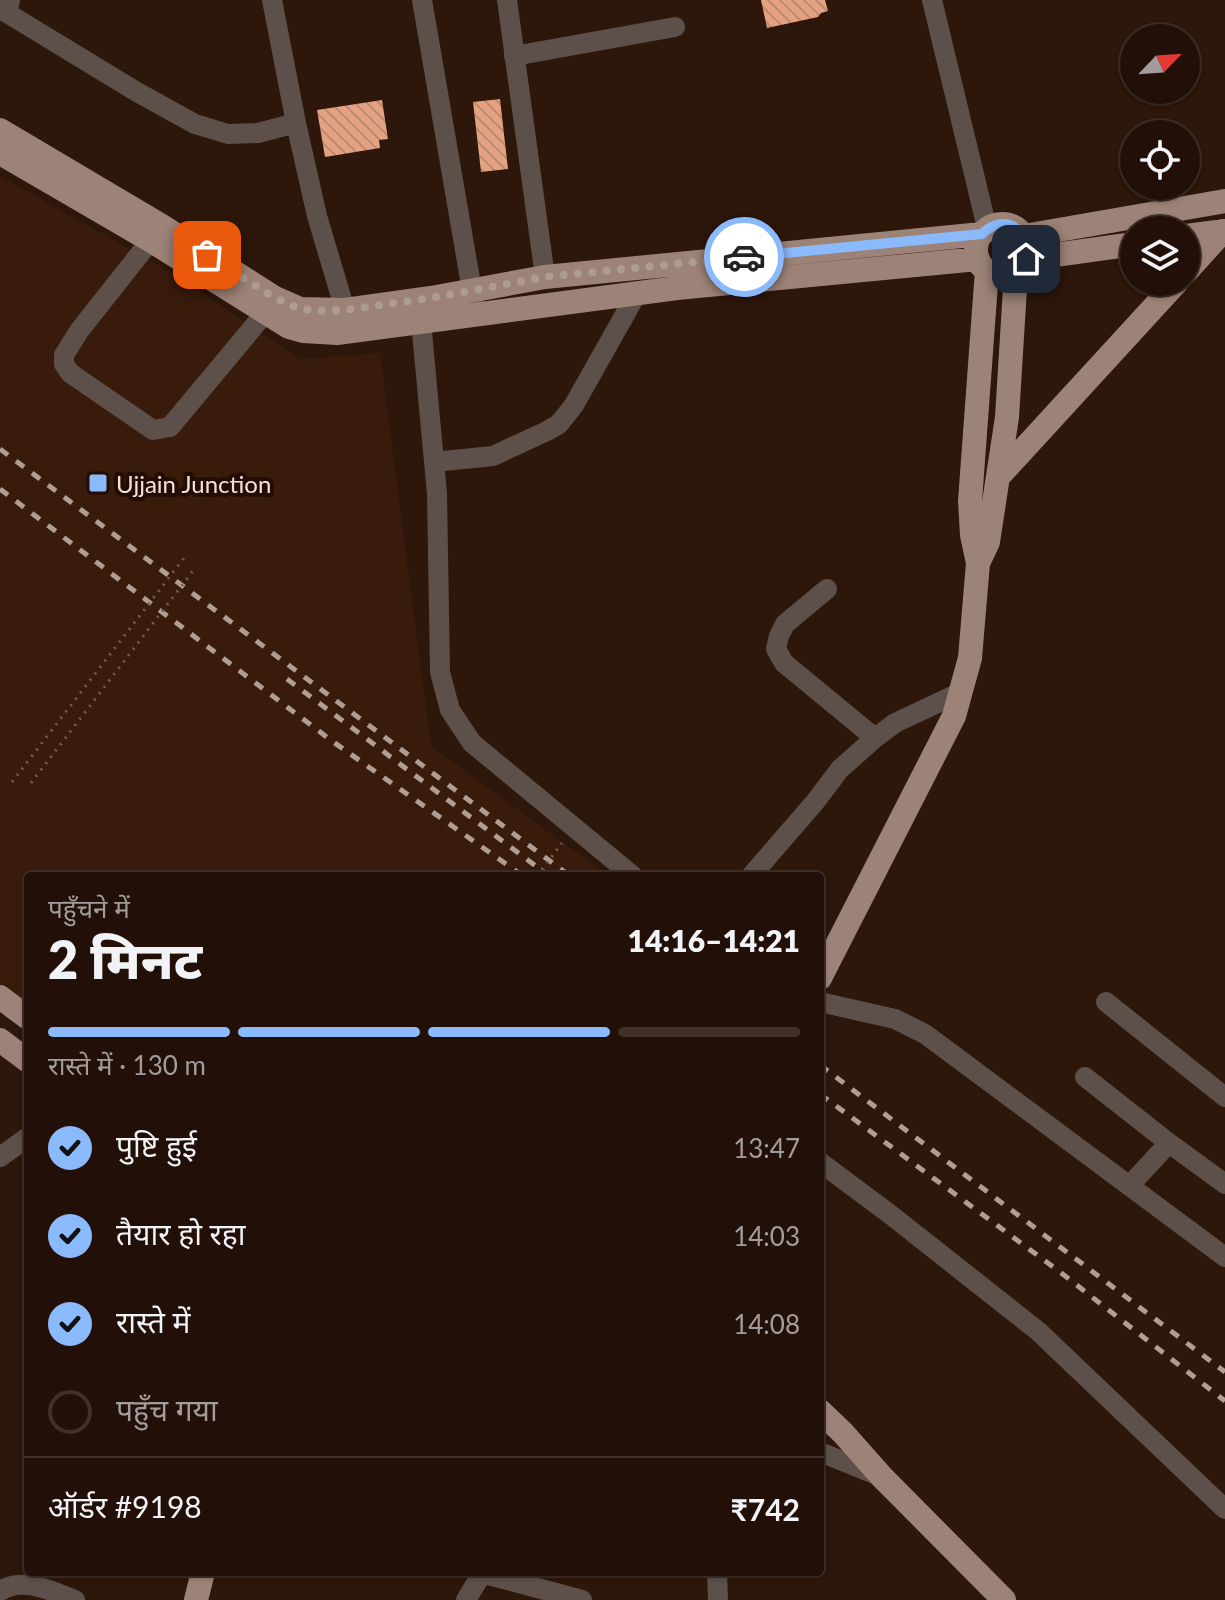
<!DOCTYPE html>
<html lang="hi">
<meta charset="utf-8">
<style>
body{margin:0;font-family:Lato,"Noto Sans Devanagari",sans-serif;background:#2a1912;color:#f1f3f6;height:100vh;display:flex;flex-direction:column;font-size:30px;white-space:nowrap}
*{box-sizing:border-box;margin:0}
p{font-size:26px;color:#a29d9c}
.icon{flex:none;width:44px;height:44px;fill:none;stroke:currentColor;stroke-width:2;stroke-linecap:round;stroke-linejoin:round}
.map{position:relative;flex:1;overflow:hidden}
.drawer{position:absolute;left:24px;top:872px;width:800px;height:704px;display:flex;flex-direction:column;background:#221008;border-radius:8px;box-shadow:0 2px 6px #0004,0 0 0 2px #3f3029}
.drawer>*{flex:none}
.needle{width:52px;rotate:65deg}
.fabs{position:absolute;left:1120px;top:24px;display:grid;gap:16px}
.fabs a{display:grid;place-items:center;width:80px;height:80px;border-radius:50%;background:#221008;box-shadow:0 2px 6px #0004,0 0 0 2px #3f3029;font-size:40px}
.pin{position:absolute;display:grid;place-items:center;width:68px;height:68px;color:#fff;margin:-34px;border-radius:16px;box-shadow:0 4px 12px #0006}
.courier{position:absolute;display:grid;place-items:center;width:80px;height:80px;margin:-40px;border:6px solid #8abafc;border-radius:50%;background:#fff;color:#222;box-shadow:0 2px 10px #0007}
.headline em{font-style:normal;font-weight:800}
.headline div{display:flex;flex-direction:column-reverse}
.headline{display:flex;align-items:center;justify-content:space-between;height:136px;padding:0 24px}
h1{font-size:52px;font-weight:800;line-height:60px}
.bar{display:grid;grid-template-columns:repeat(4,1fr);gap:12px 8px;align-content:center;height:96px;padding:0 24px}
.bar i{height:10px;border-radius:6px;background:#3f3029}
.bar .selected{background:#8abafc}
.bar p{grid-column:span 4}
.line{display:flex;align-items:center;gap:20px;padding:0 24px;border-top:2px solid #3f3029}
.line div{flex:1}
ol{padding:0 24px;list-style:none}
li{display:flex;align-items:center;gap:24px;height:88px}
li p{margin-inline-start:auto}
li .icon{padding:8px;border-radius:50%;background:#8abafc;color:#111;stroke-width:4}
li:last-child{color:#a29d9c}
li i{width:44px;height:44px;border:4px solid #3f3029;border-radius:50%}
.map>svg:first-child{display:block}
.built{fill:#391b0c}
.building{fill:url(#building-back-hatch)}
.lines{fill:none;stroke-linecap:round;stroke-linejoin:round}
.minor{stroke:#5d504a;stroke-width:20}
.major{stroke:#9d8277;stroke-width:24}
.rail{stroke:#b09d93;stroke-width:5;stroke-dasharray:10 10;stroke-linecap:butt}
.path-bridge{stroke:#735d53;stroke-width:3;stroke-dasharray:2 6;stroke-linecap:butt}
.done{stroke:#ae9b91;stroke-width:8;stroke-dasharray:0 14.4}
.route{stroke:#8abafc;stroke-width:10}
.poi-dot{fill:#8abafc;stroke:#230c03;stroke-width:3}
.labels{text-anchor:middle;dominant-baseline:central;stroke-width:8;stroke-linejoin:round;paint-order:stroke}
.poi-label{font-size:24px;fill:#f4e2da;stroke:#230c03;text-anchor:start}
</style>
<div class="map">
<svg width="1225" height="1600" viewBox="0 0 1225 1600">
<defs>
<pattern id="building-back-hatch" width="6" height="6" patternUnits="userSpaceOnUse" patternTransform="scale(2)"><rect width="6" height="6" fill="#e4a283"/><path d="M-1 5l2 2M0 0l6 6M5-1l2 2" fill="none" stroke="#bd8a72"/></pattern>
</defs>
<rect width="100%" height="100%" fill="#2d160a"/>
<path class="built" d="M0,176L174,274L300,359L380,353L431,746L609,876H28V1009L0,987Z"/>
<path class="building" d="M761,0H825L828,11L821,13L818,17L767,28Z
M500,99L508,169L481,172L473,102Z
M382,100L388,139L379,140L380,148L325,157L317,110Z"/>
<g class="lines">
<path class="minor" d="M10,0L7,13L137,92L195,124L228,134L258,133L296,123
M272,0L296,123L317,216L345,310
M422,0L476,314
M507,0L545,277
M932,0L987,228
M514,56L675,27
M158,231L79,331L64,355V364L70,373L153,430L170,427L265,313L272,301
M421,321L437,494L440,672L450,710L472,743L633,876
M434,462L493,456L547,431L559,424L574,405L637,293
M827,589L785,624L779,636L776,649L784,663L875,738
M751,876L815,802L840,769L875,738L895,723L961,692
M820,1002L895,1019L925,1034L1225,1257
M1106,1002L1225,1097
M1085,1077L1169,1143
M0,1157L28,1137
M820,1162L891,1215L1038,1331L1225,1509
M1130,1185L1169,1143L1225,1184
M820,1452L882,1477
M717,1572L718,1600
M481,1573L582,1600
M0,1591C23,1576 51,1591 75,1600
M466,1600L483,1572"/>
<path class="major" d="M0,130L162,226L275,298L300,309L345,310L431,298L545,277L982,234
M0,153L150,240L289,327L303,331L337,333L677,288L978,259
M976 250a26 26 0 1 1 52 0a26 26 0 1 1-52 0Z
M1024,236L1225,201
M1186,236L1225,231
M1026,259L1134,244
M1186,272L1223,231
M999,476L1177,282
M978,563L988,542L1007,417L1016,272
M820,978L954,716L970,658L978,563L972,535L970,501L987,270
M0,997L28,1018
M0,1040L28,1061
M820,1411L843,1433L882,1477L1004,1600
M196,1600L203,1572"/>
<path class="rail" d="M0,449L570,876
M0,489L332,741L523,876
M287,679L549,876
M820,1065L1225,1372
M820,1094L1060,1272L1225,1401"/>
<path class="path-bridge" d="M12,782L184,558
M31,783L196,567
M537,876L562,843"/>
</g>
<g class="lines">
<path class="done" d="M207,255L275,298L300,309L318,311L345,310L431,298L545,277L744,257"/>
<path class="route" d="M744,257L982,234C1004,212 1032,229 1026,259"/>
</g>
<rect class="poi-dot" x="88" y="473" width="20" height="20" rx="4"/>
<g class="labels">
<g class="poi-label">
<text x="116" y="483">Ujjain Junction</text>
</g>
</g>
</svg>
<div class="fabs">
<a><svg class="needle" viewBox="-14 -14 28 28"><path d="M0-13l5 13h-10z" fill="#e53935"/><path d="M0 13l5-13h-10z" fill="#a29d9c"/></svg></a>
<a><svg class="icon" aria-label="locate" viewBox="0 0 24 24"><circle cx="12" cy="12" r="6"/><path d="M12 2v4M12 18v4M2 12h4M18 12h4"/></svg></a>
<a><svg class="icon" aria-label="layers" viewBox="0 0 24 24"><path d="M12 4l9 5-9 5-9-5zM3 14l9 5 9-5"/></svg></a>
</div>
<div class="pin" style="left:207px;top:255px;background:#ea580c"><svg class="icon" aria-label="bag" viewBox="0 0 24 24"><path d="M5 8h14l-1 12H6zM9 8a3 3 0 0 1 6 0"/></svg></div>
<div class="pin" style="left:1026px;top:259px;background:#1f2937"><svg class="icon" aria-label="home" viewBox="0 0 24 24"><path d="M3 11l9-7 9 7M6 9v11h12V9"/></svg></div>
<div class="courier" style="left:744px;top:257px"><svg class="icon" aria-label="car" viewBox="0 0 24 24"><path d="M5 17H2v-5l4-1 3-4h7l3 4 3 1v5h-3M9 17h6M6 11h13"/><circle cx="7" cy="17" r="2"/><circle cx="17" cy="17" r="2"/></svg></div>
<section class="drawer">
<div class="headline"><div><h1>2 मिनट</h1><p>पहुँचने में</p></div><em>14:16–14:21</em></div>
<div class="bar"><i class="selected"></i><i class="selected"></i><i class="selected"></i><i></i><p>रास्ते में · 130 m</p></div>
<ol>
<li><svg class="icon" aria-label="check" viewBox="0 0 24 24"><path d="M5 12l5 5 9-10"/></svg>पुष्टि हुई<p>13:47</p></li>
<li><svg class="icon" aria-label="check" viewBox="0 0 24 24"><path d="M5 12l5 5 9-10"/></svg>तैयार हो रहा<p>14:03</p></li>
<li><svg class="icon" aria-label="check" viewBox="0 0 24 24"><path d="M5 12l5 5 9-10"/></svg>रास्ते में<p>14:08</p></li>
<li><i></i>पहुँच गया</li>
</ol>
<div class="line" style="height:104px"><div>ऑर्डर #9198</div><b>₹742</b></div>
</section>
</div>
